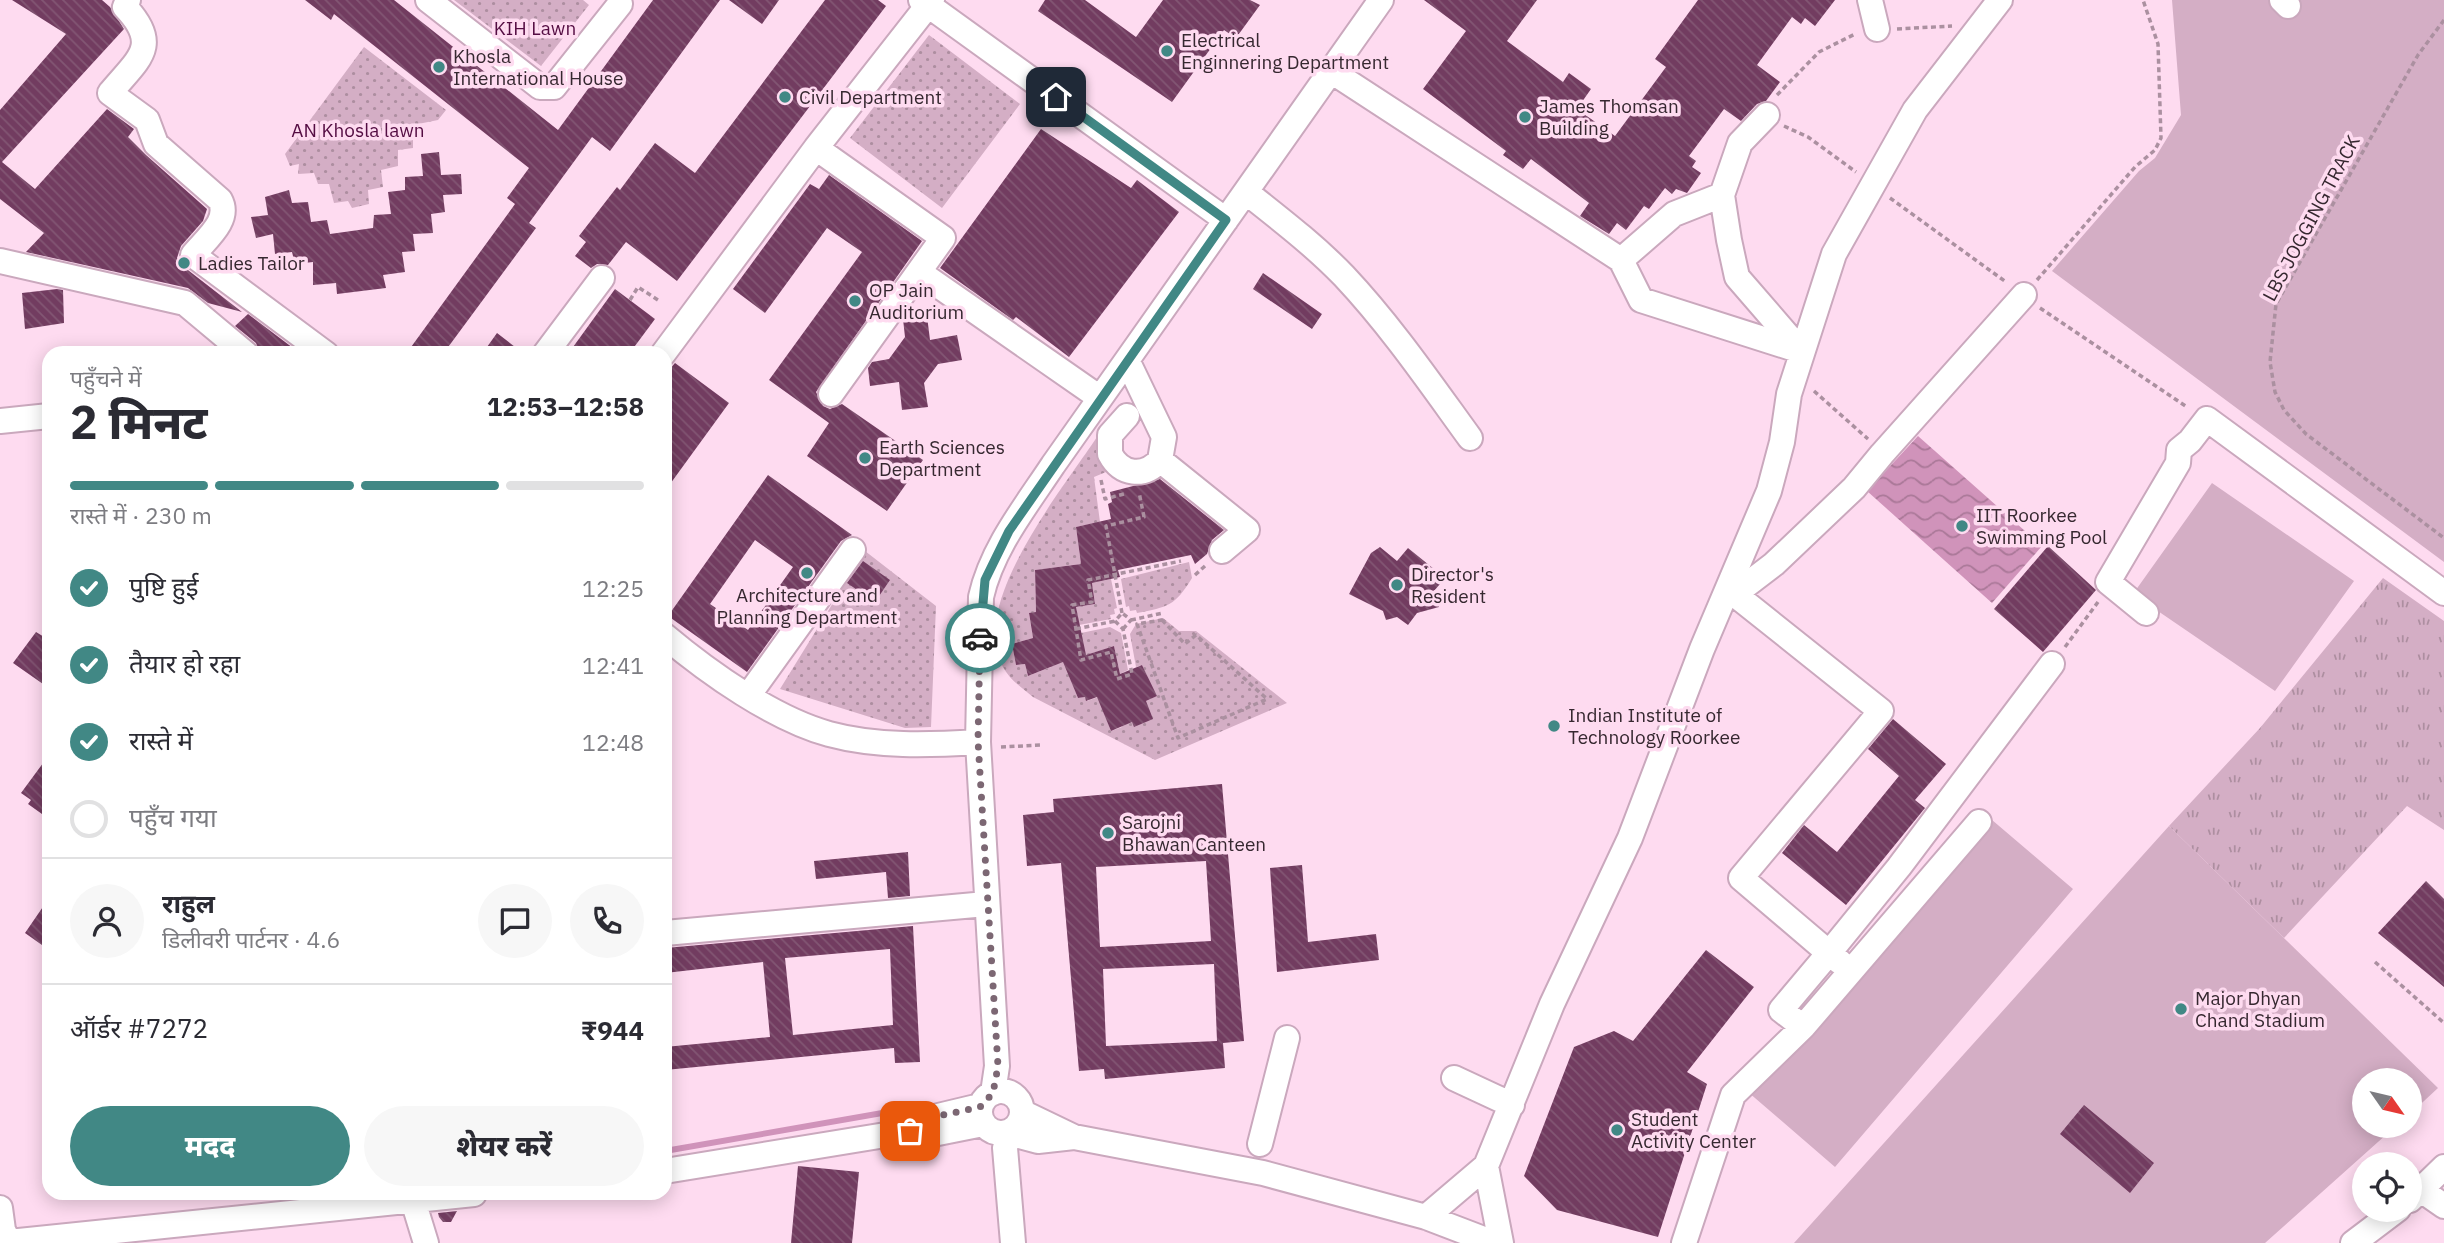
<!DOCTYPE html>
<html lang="hi">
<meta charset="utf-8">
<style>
body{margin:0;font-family:"IBM Plex Sans","Noto Sans Devanagari",sans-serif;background:#f7f7f7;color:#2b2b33;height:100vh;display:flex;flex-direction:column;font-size:26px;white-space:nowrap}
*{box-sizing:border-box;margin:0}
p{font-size:23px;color:#7c7c81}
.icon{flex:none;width:38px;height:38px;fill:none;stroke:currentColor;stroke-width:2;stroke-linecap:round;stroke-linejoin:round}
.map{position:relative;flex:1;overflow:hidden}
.details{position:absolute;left:42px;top:346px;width:630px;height:854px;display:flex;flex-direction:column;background:#fff;border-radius:21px;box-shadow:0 4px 18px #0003}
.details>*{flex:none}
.needle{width:46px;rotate:124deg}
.buttons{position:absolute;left:2352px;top:1068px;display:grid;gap:14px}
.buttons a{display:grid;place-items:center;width:70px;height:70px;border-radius:50%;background:#fff;box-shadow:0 4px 18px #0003;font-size:35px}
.pin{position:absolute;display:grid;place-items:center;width:60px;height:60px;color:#fff;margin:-30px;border-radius:14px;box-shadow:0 4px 10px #0006}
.courier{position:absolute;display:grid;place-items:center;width:70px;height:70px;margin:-35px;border:5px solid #418885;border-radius:50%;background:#fff;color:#222;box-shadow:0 2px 9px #0007}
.headline em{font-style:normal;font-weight:800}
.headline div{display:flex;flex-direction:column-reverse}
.headline{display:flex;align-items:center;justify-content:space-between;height:119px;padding:0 28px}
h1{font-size:46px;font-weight:800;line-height:52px}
.bar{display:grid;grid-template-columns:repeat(4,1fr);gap:10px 7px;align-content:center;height:84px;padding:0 28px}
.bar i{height:9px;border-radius:5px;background:#e1e1e2}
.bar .active{background:#418885}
.bar p{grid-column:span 4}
.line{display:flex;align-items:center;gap:18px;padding:0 28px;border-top:2px solid #e1e1e2}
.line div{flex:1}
.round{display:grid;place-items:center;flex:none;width:74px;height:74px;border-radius:37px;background:#f7f7f7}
ol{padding:0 28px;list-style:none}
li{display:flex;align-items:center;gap:21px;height:77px}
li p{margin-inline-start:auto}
li .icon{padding:7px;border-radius:50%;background:#418885;color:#fff;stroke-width:4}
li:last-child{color:#7c7c81}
li i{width:38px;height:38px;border:4px solid #e1e1e2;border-radius:50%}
.button{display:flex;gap:14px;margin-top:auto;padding:14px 28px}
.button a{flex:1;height:80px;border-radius:42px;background:#418885;color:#fff;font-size:28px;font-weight:800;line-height:80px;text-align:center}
.button a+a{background:#f7f7f7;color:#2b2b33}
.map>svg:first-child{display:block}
.grass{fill:#d4aec5}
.park{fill:url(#park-tufts)}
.garden{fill:url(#garden-dots)}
.water{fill:url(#water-waves)}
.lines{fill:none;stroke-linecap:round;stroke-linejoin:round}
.stream{stroke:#d093ba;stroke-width:6}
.building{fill:url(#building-back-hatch);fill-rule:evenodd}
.minor-casing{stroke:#caa8bd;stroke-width:28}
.path{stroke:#ab90a0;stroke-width:3.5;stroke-dasharray:5 3.5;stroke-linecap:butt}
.minor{stroke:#fff;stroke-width:24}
.done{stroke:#7c6773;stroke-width:7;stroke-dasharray:0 12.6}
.route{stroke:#418885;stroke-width:9}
.poi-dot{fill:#418885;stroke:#fedbf0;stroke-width:2.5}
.labels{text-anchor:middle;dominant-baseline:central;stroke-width:7;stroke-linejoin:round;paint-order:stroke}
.park-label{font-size:19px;fill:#540c42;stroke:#fedbf0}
.poi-label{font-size:19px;fill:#362830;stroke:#fedbf0;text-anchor:start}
.street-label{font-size:19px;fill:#362830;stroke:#fedbf0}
</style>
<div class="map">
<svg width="2444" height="1243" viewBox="0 0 2444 1243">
<defs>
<pattern id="park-tufts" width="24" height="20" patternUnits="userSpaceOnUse" patternTransform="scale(1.75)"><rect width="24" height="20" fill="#d4aec5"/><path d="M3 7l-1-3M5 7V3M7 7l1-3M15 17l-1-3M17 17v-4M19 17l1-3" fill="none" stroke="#ad8ea0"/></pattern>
<pattern id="garden-dots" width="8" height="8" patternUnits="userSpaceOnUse" patternTransform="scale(1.75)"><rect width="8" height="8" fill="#d4aec5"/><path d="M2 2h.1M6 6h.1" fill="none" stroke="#ad8ea0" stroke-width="1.8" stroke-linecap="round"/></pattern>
<pattern id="water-waves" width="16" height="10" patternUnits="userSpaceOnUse" patternTransform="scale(1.75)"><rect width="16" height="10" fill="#d093ba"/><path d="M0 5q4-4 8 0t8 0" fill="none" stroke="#aa7898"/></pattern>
<pattern id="building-back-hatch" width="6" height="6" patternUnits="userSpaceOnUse" patternTransform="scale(1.75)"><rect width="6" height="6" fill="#723c60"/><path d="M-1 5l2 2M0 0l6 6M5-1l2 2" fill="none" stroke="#825673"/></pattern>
</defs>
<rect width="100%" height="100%" fill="#fedbf0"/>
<path class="grass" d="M2172,0H2444V562L2052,271L2139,171L2155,158L2181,115Z
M2212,483L2354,581L2275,691L2133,594Z
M1985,814L2073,889L1835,1167L1748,1092Z
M2169,826L2438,1088L2410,1114V1080H2364V1125H2397L2265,1243H1794Z"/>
<path class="park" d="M2383,578L2444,621V830L2407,806L2284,938L2169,826L2260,728Z"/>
<path class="garden" d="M454,0H583L589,5L541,66Z
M929,35L1020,104L942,208L850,138Z
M364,47L446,110L438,120L413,125V148L398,150V166L381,170L383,187L368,190L369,204L352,208L348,201L334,203L329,184H318L314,173L298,174L299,164L290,166L285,154Z
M1099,434L1106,472L1094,477L1100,522L1076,527L1081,564L1035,570L1036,612L1029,614L1033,638L1012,644L1016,665L1025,664L1028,676L1051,667V661L1073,641L1069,675L1078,698L1085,697L1087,701L1098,697L1111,731L1122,727L1118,716L1156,696L1142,665L1136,667L1130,634L1136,624L1163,618L1179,631H1196L1287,703L1155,760L1033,697C1022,688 1010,680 1003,667C966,605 1066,485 1099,434Z
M865,551L936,606L931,727L905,728L780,689Z
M1189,562L1192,578C1175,606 1168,607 1137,613L1136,610L1130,611L1129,606L1126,607L1121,579Z
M1111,579L1117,608L1114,609L1115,614L1110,615L1111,619L1079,625L1076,607L1095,604L1092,583Z
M1110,627L1121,633L1128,670L1120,674L1114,646L1084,656L1081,633Z"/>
<path class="water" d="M1918,436L2042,546L1992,603L1867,491Z"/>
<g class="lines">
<path class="stream" d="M665,1151L928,1105"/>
</g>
<path class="building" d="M12,0H102L110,7L124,29L2,162L35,189L107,109L134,129L128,137L146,155L207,209L203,221L181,246L177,258L184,267L242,312L208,303L188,288L26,252L44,233L0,199V110L66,34Z
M305,0H394L558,130L653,0H720L610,151L592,137L529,223L536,228L443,354H406L515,204L507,198L529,168L334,14L331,20Z
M729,0H779L762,24Z
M825,0H878L886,6L677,281L626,242L608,265L597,264L591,268L575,256L586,242L579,236L617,187L620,190L655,143L695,173Z
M1045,0H1085L1136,37L1163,0H1250L1260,5L1236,38L1224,30L1172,102L1038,11Z
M1424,0H1537L1507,41L1563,82L1569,73L1591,89L1577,109L1615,136L1666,67L1655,59L1698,0H1835L1815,26L1805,18L1801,24L1792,17L1757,65L1780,82L1766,101L1757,104L1741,121L1724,109L1689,156L1696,161L1692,167L1701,173L1687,193L1676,189L1672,194L1665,188L1649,209L1644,206L1626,230L1617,223L1609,234L1580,216L1589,203L1531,159L1523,169L1503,155L1506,151L1423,89L1466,31Z
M1041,129L1131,188L1137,180L1179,212L1069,357L1016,317L1013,320L940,268Z
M439,152L441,175L461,174L462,194L443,195L445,212L431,214L433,233L413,234L415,251L402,252L405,272L383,275L386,288L337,294L336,283L313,285V262L295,264L292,252L275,254L273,234L256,238L251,217L268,215L265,197L289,190L292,203L308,202L311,222L327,220L330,234L373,228L374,215L391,214L388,192L405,190V177L423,176L421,154Z
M829,175L922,241L816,392L823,406L830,409L842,404L923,460L887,511L807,456L829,423L769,380L862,252L827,228L765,313L733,289L810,184L819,189Z
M1263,273L1322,314L1312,329L1253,289Z
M57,289L63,290L64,323L25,329L22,293Z
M615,289L655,319L629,354H568Z
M926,308L930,340L957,335L962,360L938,364L924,383L928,407L902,410L899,382L870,386L868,368L872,362L889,359L905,337L903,319L909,310Z
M248,314L293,348L298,354H260L256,343L235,326Z
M497,333L524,354H482Z
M675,363L729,403L665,491V375Z
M768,475L852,535L841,541L747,672L668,616ZM755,540L793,567L748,630L710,604Z
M1160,479L1224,530L1212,540L1207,554L1195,564L1191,555L1118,570L1120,577L1092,583L1095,604L1076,607L1086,655L1114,646L1120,674L1142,665L1157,696L1146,701L1153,719L1134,727L1132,722L1111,731L1097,697L1086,701L1085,697L1078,698L1063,662L1028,676L1025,664L1016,665L1012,644L1033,638L1029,613L1036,612L1035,570L1081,564L1076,527L1111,519L1108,504L1112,502L1110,492Z
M2048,546L2096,590L2043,652L1994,609Z
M1380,547L1397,561L1408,548L1445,578L1434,591L1439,607L1417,613L1408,625L1397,617L1386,620L1383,611L1349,594L1371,553Z
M863,561L890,580L875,602L847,583Z
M36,632L49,640V653L42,662L49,667V675L43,684L13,663Z
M1893,719L1946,764L1915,800L1925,808L1846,905L1782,853L1804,825L1837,852L1899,776L1868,749Z
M49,755V812L45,809L42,814L28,804L31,800L21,793Z
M1222,784L1244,1041L1223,1043L1225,1068L1105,1079L1104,1069L1079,1071L1061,863L1027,866L1023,815L1054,812L1053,799ZM1206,861L1211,941L1100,947L1096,867ZM1214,964L1217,1041L1106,1046L1103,969Z
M908,852L910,896L888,898L886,872L816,879L814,861Z
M1302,865L1308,942L1376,934L1379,960L1277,972L1270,868Z
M2426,881L2444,899V987L2378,933Z
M49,898V950L25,933Z
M913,926L920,1062L895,1063L894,1048L665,1070V1047L770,1037L763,962L665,973V948ZM890,949L893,1025L793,1035L785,958Z
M1706,950L1754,987L1687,1072L1707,1084L1658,1237L1557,1210L1524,1176L1574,1047L1614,1031L1633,1041Z
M2084,1105L2154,1163L2130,1193L2060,1134Z
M798,1166L859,1172L852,1243H791Z
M457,1211L451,1222H443L439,1217L438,1213Z"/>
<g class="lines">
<g class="minor-casing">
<path id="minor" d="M128,0L125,7C162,46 138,59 110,93L147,120L156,144L220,200C231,220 206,239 193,255L326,354
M428,0L540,87H554L620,4
M921,0L1226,220
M1870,0L1877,29
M2282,0L2288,6
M1331,71L1621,260L1674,214L1722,195
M1767,115L1740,143L1722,195L1729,240L1737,277L1801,351
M816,148L943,238L831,394
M1246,192C1280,219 1314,245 1344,276C1391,326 1430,383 1470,438
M1621,260L1641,300L1801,351
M0,261L185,303L246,354
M919,272L1100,398
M545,354L602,278
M663,354L816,148L932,0
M1127,360L1164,437L1160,460C1144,478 1121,475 1110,454V435L1127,416
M2207,419L2444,593
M0,421L49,416
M1160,460L1247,530L1222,551
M1728,589L1881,711L1741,878L1829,953L1781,1010L1803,1027L1979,822
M1728,589L1740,590L1774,564L1854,488L1882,454L2024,295
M2146,613L2108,582L2178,463L2179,450L2190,441L2207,419
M665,636C709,673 774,719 829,734C877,747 929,745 978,742
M748,696L853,550
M665,933L986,904
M1840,962L1829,953L1899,867L2052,664
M1454,1078L1512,1105
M980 1112a21 21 0 1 1 42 0a21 21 0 1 1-42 0Z
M993,1093L997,1066L978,742L981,597C992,548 1026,506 1053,465L1381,0
M1022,1112L1074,1137
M910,1131L934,1117L980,1106
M1260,1144L1287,1038
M1486,1166L1501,1243
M665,1171L910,1131L933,1134L983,1124
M2421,1190L2444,1206
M411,1194L426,1243
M2410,1200L2444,1167
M0,1208L3,1230L9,1242
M1426,1217L1486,1166L1552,1004L1630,838L1702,649L1769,491L1782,442L1789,394L1834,254L1915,110L2000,0
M9,1242L474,1194
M1013,1243L1005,1148L1009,1133L1038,1141L1074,1137L1263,1173L1426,1217L1494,1243
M1684,1243L1733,1095L1803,1027
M2353,1243L2398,1209"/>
</g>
<path class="path" d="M2444,20L2418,55L2276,304L2270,362L2275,392L2284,410L2306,434L2444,538
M1897,29L1952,26
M1777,95L1819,52L1855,34
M1784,126L1808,137L1856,172
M1890,198L2006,282
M2037,280L2135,167L2155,150L2161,138L2158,44L2143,0
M630,300L638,287L658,300
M2040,308L2187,407
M1814,391L1868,439
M1101,480L1105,499L1124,494
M1195,575L1205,566
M1122,613L1106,526L1144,517L1139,492
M1131,620L1163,613
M1162,620L1185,644L1196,635L1267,699L1178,738L1137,624Z
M1076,629L1115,621
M1123,629L1131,620L1122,613L1115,621L1123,629L1132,674L1117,679L1111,652L1081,660L1072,605L1092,602L1088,580L1181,561
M2065,647L2098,602
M1001,747L1041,745
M2375,962L2444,1023"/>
<use href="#minor" class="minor"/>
</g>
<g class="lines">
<path class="done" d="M910,1131L934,1117L980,1107L993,1093L998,1066L978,741L980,638"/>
<path class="route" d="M980,638L985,580L1009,531L1226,220L1056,97"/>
</g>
<g class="poi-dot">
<circle cx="1167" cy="51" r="7"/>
<circle cx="439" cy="67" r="7"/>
<circle cx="785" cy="97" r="7"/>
<circle cx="1525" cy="117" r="7"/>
<circle cx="184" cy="263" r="7"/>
<circle cx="855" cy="301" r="7"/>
<circle cx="865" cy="458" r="7"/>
<circle cx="1962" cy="526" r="7"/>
<circle cx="807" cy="573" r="7"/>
<circle cx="1397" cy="585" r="7"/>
<circle cx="1554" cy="726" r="7"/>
<circle cx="1108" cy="833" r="7"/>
<circle cx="2181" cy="1009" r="7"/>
<circle cx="1617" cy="1130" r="7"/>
</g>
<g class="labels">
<g class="park-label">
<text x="535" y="28">KIH Lawn</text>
<text x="358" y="130">AN Khosla lawn</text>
</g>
<g class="poi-label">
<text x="1181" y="40">Electrical<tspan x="1181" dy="22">Enginnering Department</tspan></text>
<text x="453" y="56">Khosla<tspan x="453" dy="22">International House</tspan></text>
<text x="799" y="97">Civil Department</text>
<text x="1539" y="106">James Thomsan<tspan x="1539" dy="22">Building</tspan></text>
<text x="198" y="263">Ladies Tailor</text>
<text x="869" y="290">OP Jain<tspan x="869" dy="22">Auditorium</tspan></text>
<text x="879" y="447">Earth Sciences<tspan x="879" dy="22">Department</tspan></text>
<text x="1976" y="515">IIT Roorkee<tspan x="1976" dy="22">Swimming Pool</tspan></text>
<text x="1411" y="574">Director's<tspan x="1411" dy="22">Resident</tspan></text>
<text x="807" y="595" text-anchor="middle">Architecture and<tspan x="807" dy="22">Planning Department</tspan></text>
<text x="1568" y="715">Indian Institute of<tspan x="1568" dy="22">Technology Roorkee</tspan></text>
<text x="1122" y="822">Sarojni<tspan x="1122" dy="22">Bhawan Canteen</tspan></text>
<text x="2195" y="998">Major Dhyan<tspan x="2195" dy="22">Chand Stadium</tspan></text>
<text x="1631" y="1119">Student<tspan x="1631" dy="22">Activity Center</tspan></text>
</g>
<g class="street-label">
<text transform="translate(2311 218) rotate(-62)">LBS JOGGING TRACK</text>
</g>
</g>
</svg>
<div class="buttons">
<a><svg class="needle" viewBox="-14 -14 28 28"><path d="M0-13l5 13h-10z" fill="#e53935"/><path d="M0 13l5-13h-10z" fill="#7c7c81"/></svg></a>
<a><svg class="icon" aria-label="locate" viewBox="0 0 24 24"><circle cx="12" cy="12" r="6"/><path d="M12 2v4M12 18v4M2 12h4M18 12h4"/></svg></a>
</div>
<div class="pin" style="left:910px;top:1131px;background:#ea580c"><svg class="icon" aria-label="bag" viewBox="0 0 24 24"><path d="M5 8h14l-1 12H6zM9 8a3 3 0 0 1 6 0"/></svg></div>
<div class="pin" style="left:1056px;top:97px;background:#1f2937"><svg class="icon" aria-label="home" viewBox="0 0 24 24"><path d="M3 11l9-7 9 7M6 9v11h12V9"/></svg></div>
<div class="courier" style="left:980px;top:638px"><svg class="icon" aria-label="car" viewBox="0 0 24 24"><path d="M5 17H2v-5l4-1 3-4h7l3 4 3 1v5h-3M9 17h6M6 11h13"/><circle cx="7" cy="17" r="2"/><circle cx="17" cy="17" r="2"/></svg></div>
<section class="details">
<div class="headline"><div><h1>2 मिनट</h1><p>पहुँचने में</p></div><em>12:53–12:58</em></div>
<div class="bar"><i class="active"></i><i class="active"></i><i class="active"></i><i></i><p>रास्ते में · 230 m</p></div>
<ol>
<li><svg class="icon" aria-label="check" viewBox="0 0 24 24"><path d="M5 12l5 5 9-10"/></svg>पुष्टि हुई<p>12:25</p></li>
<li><svg class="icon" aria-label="check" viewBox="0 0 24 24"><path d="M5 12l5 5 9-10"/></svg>तैयार हो रहा<p>12:41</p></li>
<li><svg class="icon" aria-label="check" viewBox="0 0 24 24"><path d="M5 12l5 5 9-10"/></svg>रास्ते में<p>12:48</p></li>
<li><i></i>पहुँच गया</li>
</ol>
<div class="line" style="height:126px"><a class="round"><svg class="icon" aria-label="person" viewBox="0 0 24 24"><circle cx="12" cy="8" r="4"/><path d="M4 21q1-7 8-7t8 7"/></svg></a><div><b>राहुल</b><p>डिलीवरी पार्टनर · 4.6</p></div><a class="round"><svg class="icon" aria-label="chat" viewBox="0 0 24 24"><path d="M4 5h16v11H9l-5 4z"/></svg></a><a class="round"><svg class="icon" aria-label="phone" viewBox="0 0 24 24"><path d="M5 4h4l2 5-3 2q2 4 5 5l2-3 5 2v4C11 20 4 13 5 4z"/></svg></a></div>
<div class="line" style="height:91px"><div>ऑर्डर #7272</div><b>₹944</b></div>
<div class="button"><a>मदद</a><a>शेयर करें</a></div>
</section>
</div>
